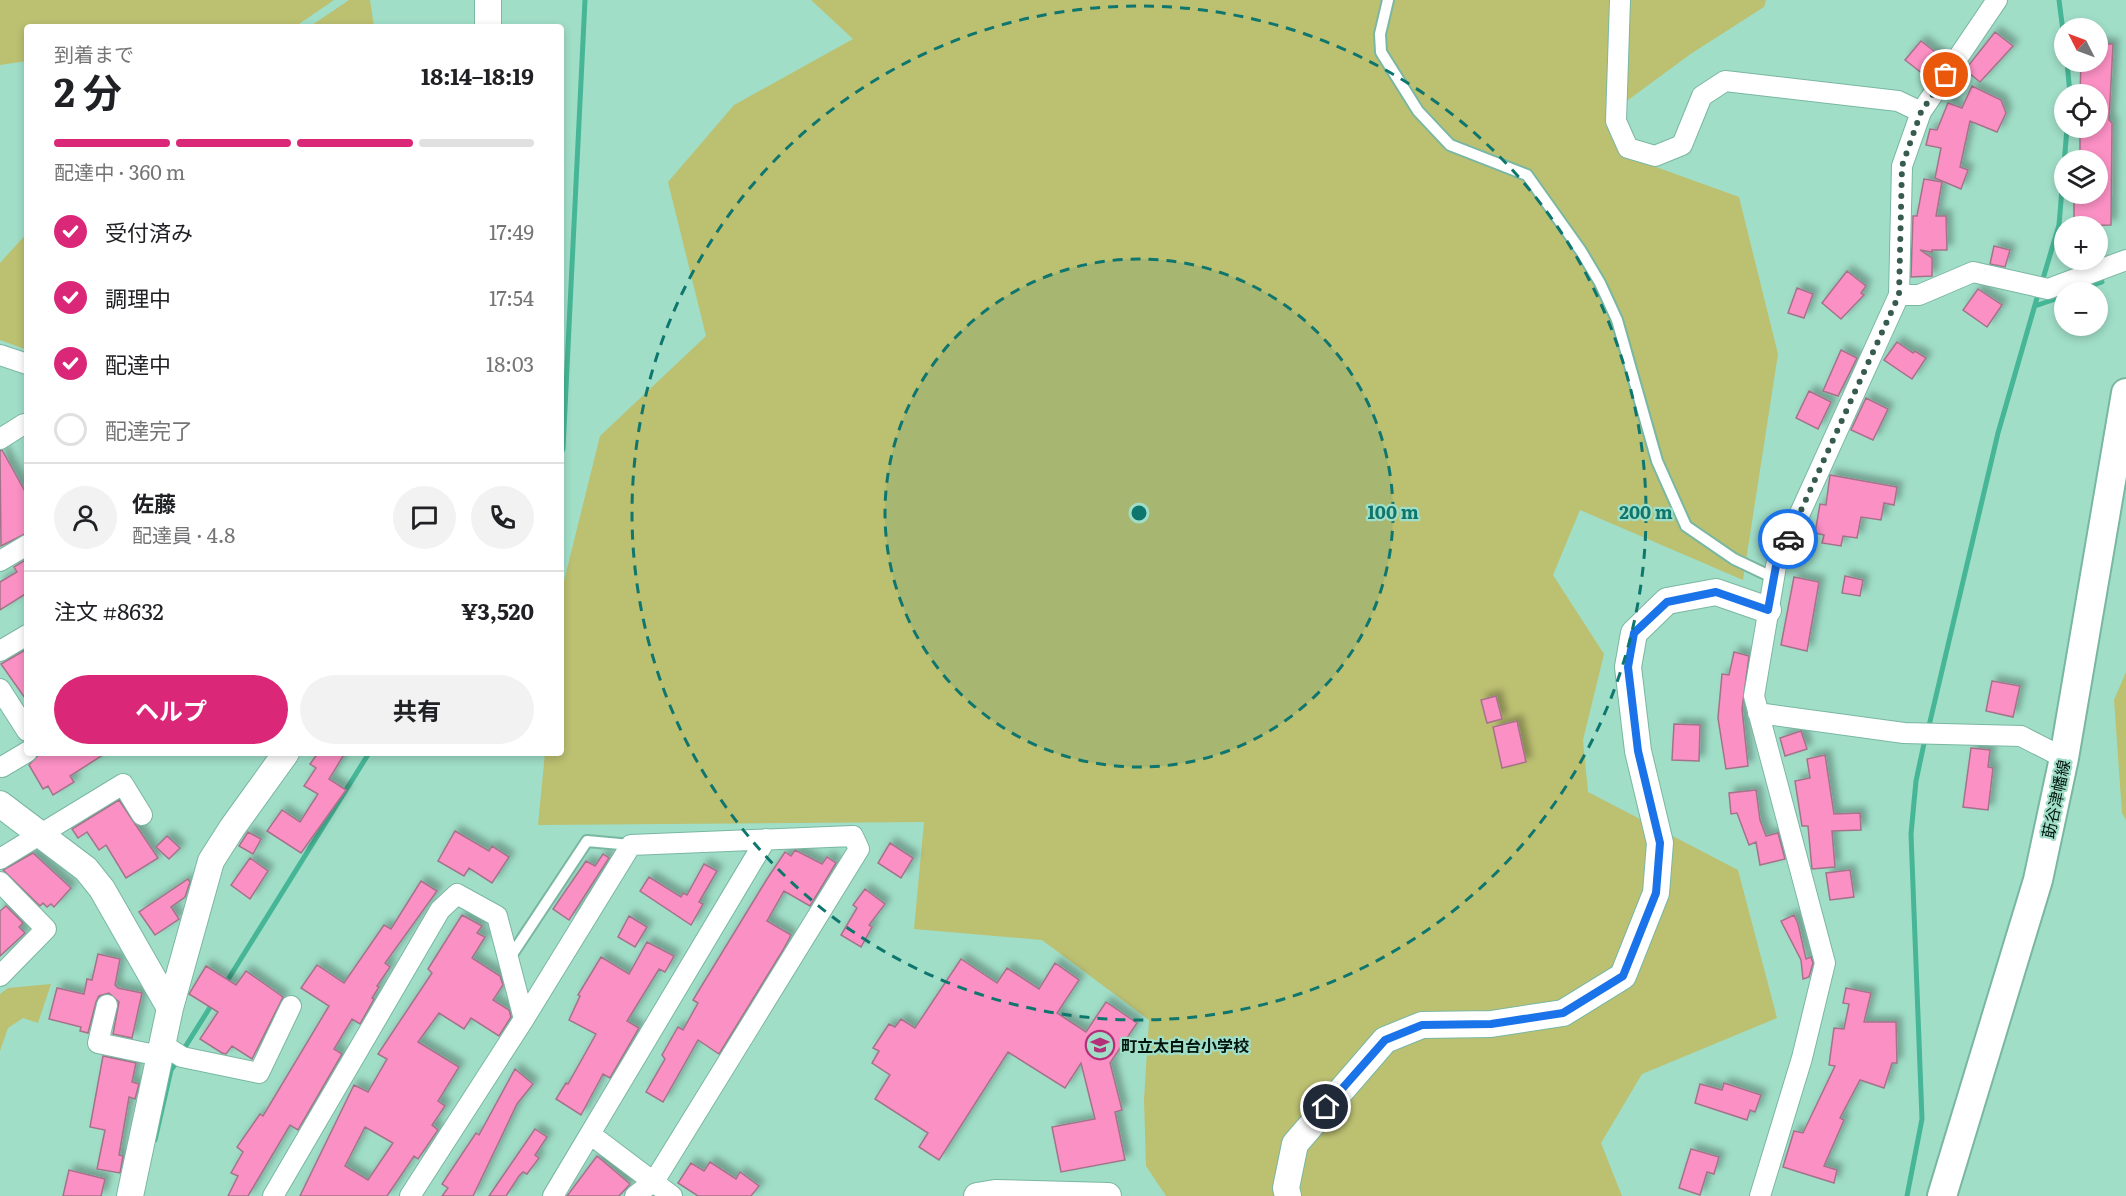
<!DOCTYPE html>
<html lang="ja">
<meta charset="utf-8">
<style>
body{margin:0;font-family:Literata,"Noto Sans JP",serif;background:#f2f2f2;color:#202124;height:100vh;display:flex;flex-direction:column;font-size:22px;white-space:nowrap}
*{box-sizing:border-box;margin:0}
p{font-size:20px;color:#757577}
.icon{flex:none;width:33px;height:33px;fill:none;stroke:currentColor;stroke-width:2;stroke-linecap:round;stroke-linejoin:round}
.map{position:relative;flex:1;overflow:hidden}
.details{position:absolute;left:24px;top:24px;width:540px;height:732px;display:flex;flex-direction:column;background:#fff;border-radius:6px;box-shadow:0 3px 9px #0003}
.details>*{flex:none}
.needle{width:39px;rotate:312deg}
.controls{position:absolute;left:2054px;top:18px;display:grid;gap:12px}
.controls a{display:grid;place-items:center;width:54px;height:54px;border-radius:50%;background:#fff;box-shadow:0 3px 9px #0003;font-size:30px}
.pin{position:absolute;display:grid;place-items:center;width:51px;height:51px;color:#fff;margin:-26px;border:3px solid #fff;border-radius:50%;box-shadow:0 2px 6px #0007}
.courier{position:absolute;display:grid;place-items:center;width:60px;height:60px;margin:-30px;border:4px solid #1a73e8;border-radius:50%;background:#fff;color:#222;box-shadow:0 2px 8px #0007}
.overview em{font-style:normal;font-weight:700}
.overview div{display:flex;flex-direction:column-reverse}
.overview{display:flex;align-items:center;justify-content:space-between;height:102px;padding:0 30px}
h1{font-size:39px;font-weight:700;line-height:45px}
.bar{display:grid;grid-template-columns:repeat(4,1fr);gap:9px 6px;align-content:center;height:72px;padding:0 30px}
.bar i{height:8px;border-radius:4px;background:#e0e0e0}
.bar .on{background:#db2777}
.bar p{grid-column:span 4}
.line{display:flex;align-items:center;gap:15px;padding:0 30px;border-top:2px solid #e0e0e0}
.line div{flex:1}
.round{display:grid;place-items:center;flex:none;width:63px;height:63px;border-radius:32px;background:#f2f2f2}
ol{padding:0 30px;list-style:none}
li{display:flex;align-items:center;gap:18px;height:66px}
li p{margin-inline-start:auto}
li .icon{padding:6px;border-radius:50%;background:#db2777;color:#fff;stroke-width:4}
li:last-child{color:#757577}
li i{width:33px;height:33px;border:3px solid #e0e0e0;border-radius:50%}
.button{display:flex;gap:12px;margin-top:auto;padding:12px 30px}
.button a{flex:1;height:69px;border-radius:36px;background:#db2777;color:#fff;font-size:24px;font-weight:700;line-height:69px;text-align:center}
.button a+a{background:#f2f2f2;color:#202124}
.map>svg:first-child{display:block}
.green{fill:#bcc071}
.lines{fill:none;stroke-linecap:round;stroke-linejoin:round}
.stream{stroke:#46b696;stroke-width:5}
.building{fill:#fb90c4;stroke:#a57389;stroke-width:1.5;fill-rule:evenodd;filter:url(#shadow)}
.service-casing{stroke:#7ab7a2;stroke-width:14}
.minor-casing{stroke:#7ab7a2;stroke-width:22}
.tertiary-casing{stroke:#7ab7a2;stroke-width:28}
.secondary-casing{stroke:#7ab7a2;stroke-width:32}
.service{stroke:#fff;stroke-width:10}
.minor{stroke:#fff;stroke-width:20}
.tertiary{stroke:#fff;stroke-width:26}
.secondary{stroke:#fff;stroke-width:28}
.done{stroke:#385b4f;stroke-width:6;stroke-dasharray:0 10.8}
.route{stroke:#1a73e8;stroke-width:8}
.ring{fill:none;stroke:#0f766e;stroke-width:3;stroke-dasharray:10 8}
.labels{text-anchor:middle;dominant-baseline:central;stroke-width:4.5;stroke-linejoin:round;paint-order:stroke}
.street-label{font-size:16px;fill:#00150e;stroke:#a0dec8}
.poi-label{font-size:16px;font-weight:bold;fill:#00150e;stroke:#a0dec8;text-anchor:start}
.centre{fill:#0f766e;stroke:#a0dec8;stroke-width:3}
.ring-label{font-size:18px;text-anchor:middle;font-weight:bold;fill:#0f766e;stroke:#a0dec8;stroke-width:4.5;stroke-linejoin:round;paint-order:stroke}
</style>
<div class="map">
<svg width="2126" height="1196" viewBox="0 0 2126 1196">
<defs>
<filter id="shadow"><feDropShadow dx="5.5" dy="-5.5" stdDeviation="3" flood-color="#0004"/></filter>
</defs>
<rect width="100%" height="100%" fill="#a0dec8"/>
<path class="green" d="M0,0H334L299,24L277,27H27V61L0,65Z
M349,0H370L374,27H309Z
M811,0H1766L1764,7L1692,53L1609,114L1623,155L1739,197L1778,354L1743,580L1580,510L1553,575L1604,654L1583,740L1588,792L1738,870L1777,1018L1642,1074L1601,1143L1622,1196H1166L1146,1166L1144,1100L1149,1020L1042,940L914,929L924,822L538,825L545,753H561L563,585L600,436L706,336L668,182L734,105L853,39Z
M27,233V350L0,340V263Z
M2126,672V820L2122,813L2114,700Z
M51,984L38,1023L23,1018L8,1028L0,1051V994L8,988Z"/>
<g class="lines">
<path class="stream" d="M2059,0L2064,39
M2067,62L2070,94
M2042,282L2059,225L2067,128
M2073,292L2102,282
M2035,306L2064,296
M561,453L563,449L585,0
M1928,730L1998,433L2039,291
M224,986L369,753
M182,1052L214,1001
M155,1140L171,1070L178,1060
M1907,1196L1922,1119L1911,834L1916,781L1925,739"/>
</g>
<path class="building" d="M1995,32L2013,46L1980,82L1965,70Z
M1921,41L1943,58L1928,78L1905,60Z
M2097,44H2113L2109,120L2112,123L2111,225L2074,226V197H2078V194H2097V160H2080V128H2097V94H2080L2081,62H2097Z
M1972,86L2001,100L2006,113L1997,132L1970,121L1960,167L1968,170L1961,189L1935,178L1941,148L1926,145L1930,129L1937,130L1948,103L1962,108Z
M1924,179L1942,182L1936,216H1946L1947,250H1932V252L1920,250L1932,258V276L1911,277L1913,216H1917Z
M1994,246L2010,250L2005,267L1990,264Z
M1847,271L1866,286L1861,293L1864,295L1841,319L1822,303Z
M1797,288L1813,294L1804,318L1788,313Z
M1978,289L2002,305L1987,327L1963,310Z
M1897,342L1913,353L1915,351L1926,358L1912,379L1884,360Z
M1841,350L1857,358L1838,396L1823,391Z
M1809,391L1831,402L1818,429L1796,418Z
M1866,398L1888,409L1873,440L1851,430Z
M2,450L27,495V533L1,546L0,451Z
M1830,475L1897,487L1894,505L1884,503L1881,520L1861,517L1857,538L1843,536L1841,546L1822,543L1824,535L1815,533L1820,504L1826,505Z
M27,559V593L0,610V582L17,572L14,567Z
M1845,576L1863,580L1860,596L1842,593Z
M1794,577L1819,582L1807,651L1781,645Z
M27,649V701L1,664Z
M1734,652L1749,656L1742,709L1748,766L1726,769L1718,718L1722,674L1729,675Z
M1992,681L2020,686L2013,717L1986,711Z
M1496,696L1502,719L1487,723L1481,700Z
M1517,721L1526,762L1502,768L1493,727Z
M1674,724L1700,725L1699,761L1672,760Z
M1801,731L1807,749L1785,756L1780,738Z
M1971,748L1990,750L1988,767L1993,768L1988,810L1963,807Z
M40,753H106L70,776L74,782L53,795L48,786L43,789L29,765Z
M318,753H345L329,779L346,790L301,853L267,831L282,810L300,822L318,794L304,786L316,768L310,764Z
M1825,755L1834,814L1860,813L1861,830L1832,831L1835,867L1812,869L1808,826H1802L1795,781L1810,778L1807,759Z
M1756,790L1760,820L1766,836L1778,833L1785,859L1760,865L1756,842L1749,845L1737,813L1731,814L1729,793Z
M119,800L158,858L126,878L106,845L99,850L87,832L78,838L72,829Z
M455,831L489,851L492,846L509,857L492,883L469,868L464,876L438,861Z
M248,832L261,839L253,854L239,846Z
M167,836L180,848L169,859L156,847Z
M890,843L913,858L901,878L878,863Z
M795,850L822,864L827,857L836,863L810,906L784,891L767,921L791,935L783,950L719,1054L698,1040L663,1102L646,1092L665,1059L662,1055L678,1027L683,1030L698,1003L693,1000L767,879L785,852L791,856Z
M33,853L71,888L54,907L51,904L47,907L43,903L40,906L3,870Z
M603,854L609,858L569,920L553,909L586,861L595,866Z
M250,858L268,871L250,899L231,885Z
M704,864L717,871L699,902L703,904L691,925L640,891L649,877L681,897L683,893L687,895Z
M1850,870L1854,897L1830,900L1826,873Z
M188,879L190,882L185,897L171,907L179,919L155,935L139,912Z
M421,881L437,891L385,963L390,967L377,986L379,987L372,998L374,999L360,1024L352,1019L334,1049L342,1054L298,1130L290,1125L248,1196H228L238,1176L231,1173L243,1152L237,1147L260,1114L263,1116L329,1006L301,988L317,965L344,983L384,925L391,929Z
M865,889L885,904L869,925L872,927L861,947L841,935L857,908L853,905Z
M6,906L23,923L19,927L25,933L0,956V911Z
M462,915L482,926L477,933L485,937L472,958L500,976L503,985L493,1000L509,1010L511,1017L499,1036L471,1018L464,1029L439,1013L418,1042L459,1067L438,1101L445,1106L432,1125L438,1130L418,1159L414,1156L387,1196H300L354,1085L368,1092L387,1059L378,1054L432,973L428,969ZM365,1127L393,1143L368,1180L345,1166Z
M1794,915L1798,924L1806,959L1811,957L1813,963L1809,977L1803,979L1801,960L1781,921Z
M629,916L647,927L635,947L618,937Z
M647,942L674,956L665,972L659,969L627,1021L639,1028L610,1078L603,1074L581,1115L556,1099L566,1083L568,1084L596,1034L569,1020L580,996L578,995L601,957L629,974Z
M98,954L120,959L115,985L118,988L142,993L132,1038L113,1034L119,1002L109,993L99,996L96,1002L88,1033L80,1031L81,1027L49,1019L57,988L84,994L87,979L92,980Z
M961,959L997,983L1007,968L1039,989L1055,963L1079,980L1057,1013L1086,1032L1106,1002L1137,1023L1110,1063L1122,1110L1115,1112L1125,1160L1061,1172L1052,1127L1095,1119L1081,1063L1065,1088L1008,1052L939,1160L919,1147L928,1133L875,1099L890,1075L872,1063L879,1051L873,1048L889,1024L895,1027L901,1019L915,1028Z
M206,966L236,985L246,971L283,997L252,1059L232,1046L226,1054L222,1053L200,1039L218,1012L189,994Z
M1846,988L1871,993L1864,1022H1896L1897,1063H1892L1884,1088L1860,1080L1840,1118L1844,1120L1824,1166L1837,1170L1834,1183L1783,1167L1794,1131L1803,1133L1835,1066L1829,1065L1834,1028L1844,1029L1849,1004L1843,1003Z
M103,1056L136,1063L132,1082L139,1084L135,1099L129,1097L119,1155L123,1156L120,1173L97,1169L105,1130L90,1127Z
M515,1069L533,1084L517,1104L473,1196H442L448,1188L442,1184L476,1133L479,1135Z
M1724,1083L1761,1095L1755,1112L1750,1110L1747,1120L1695,1103L1700,1084L1722,1090Z
M535,1129L547,1137L535,1155L539,1158L527,1174L523,1172L519,1176L506,1196H489Z
M1691,1149L1719,1157L1714,1174L1707,1172L1700,1195L1679,1188Z
M597,1156L630,1184L619,1196H567Z
M710,1162L736,1179L740,1172L759,1186L751,1196H698L678,1183L691,1163L704,1171Z
M69,1170L105,1179L101,1196H63Z"/>
<g class="lines">
<g class="service-casing">
<path id="service" d="M1388,0L1380,34L1381,52L1418,111L1450,145L1527,175L1581,251L1600,283L1617,320L1657,461L1686,526L1734,559L1774,578
M509,959L587,841L631,845"/>
</g>
<g class="minor-casing">
<path id="minor" d="M1620,0L1616,121L1628,148L1655,156L1682,145L1702,96L1725,81L1898,101L1921,112
M1899,295H1919L1973,272L2048,289L2126,260
M0,355L27,364
M0,439L24,424L27,425
M0,561L27,545
M0,651L27,635
M0,689L27,731
M1758,713L1904,733L2021,736L2064,758
M2,767L27,752
M0,859L123,784L142,815
M0,882L46,929L0,976
M107,1005L98,1043L160,1056
M524,1019L631,845L853,836L859,849L655,1180L635,1196
M162,1044L182,1057L259,1073L291,1006
M590,1134L672,1196
M273,1196L440,910L457,894L497,916L524,1019L410,1196
M553,1196L766,839
M1760,1196L1802,1058L1825,963L1754,696L1776,566L1899,295L1902,166L1921,112L1997,0"/>
</g>
<g class="tertiary-casing">
<path id="tertiary" d="M488,27V0
M0,804L86,869L102,889L170,1008
M130,1196L170,1008L211,861L232,828L286,753
M977,1196L995,1193L1108,1196
M1288,1196L1286,1188L1295,1144L1385,1040L1422,1025L1491,1024L1563,1013L1623,976L1656,893L1660,843L1638,751L1628,667L1634,633L1667,601L1716,592L1768,610"/>
</g>
<g class="secondary-casing">
<path id="secondary" d="M1942,1196L2038,880L2064,758L2126,393"/>
</g>
<use href="#service" class="service"/>
<use href="#minor" class="minor"/>
<use href="#tertiary" class="tertiary"/>
<use href="#secondary" class="secondary"/>
</g>
<g class="lines">
<path class="done" d="M1788,539L1899,295L1902,166L1921,112L1946,75"/>
<path class="route" d="M1326,1107L1385,1040L1422,1025L1491,1024L1563,1013L1623,976L1656,893L1660,843L1638,751L1628,667L1634,633L1667,602L1716,592L1768,610L1776,566L1788,539"/>
</g>
<circle cx="1139" cy="513" r="254" fill="#0f766e" fill-opacity=".12"/>
<g class="ring">
<circle cx="1139" cy="513" r="254"/>
<circle cx="1139" cy="513" r="507"/>
</g>
<defs>
<g id="school-ring" transform="scale(1.5)"><circle r="9.5" fill="#a0dec8" stroke="#b4317a" stroke-width="1.5"/><path d="M0-5L7-2L0 1L-7-2ZM-4 1L0 2.5L4 1V4Q0 6-4 4Z" fill="#b4317a"/></g>
</defs>
<g fill-rule="evenodd">
<use href="#school-ring" x="1100" y="1045"/>
</g>
<g class="labels">
<g class="street-label">
<text transform="translate(2055 799) rotate(-78)">莇谷津幡線</text>
</g>
<g class="poi-label">
<text x="1121" y="1045">町立太白台小学校</text>
</g>
</g>
<circle cx="1139" cy="513" r="9" class="centre"/>
<g class="ring-label">
<text x="1393" y="519">100 m</text>
<text x="1646" y="519">200 m</text>
</g>
</svg>
<div class="controls">
<a><svg class="needle" viewBox="-14 -14 28 28"><path d="M0-13l5 13h-10z" fill="#e53935"/><path d="M0 13l5-13h-10z" fill="#757577"/></svg></a>
<a><svg class="icon" aria-label="locate" viewBox="0 0 24 24"><circle cx="12" cy="12" r="6"/><path d="M12 2v4M12 18v4M2 12h4M18 12h4"/></svg></a>
<a><svg class="icon" aria-label="layers" viewBox="0 0 24 24"><path d="M12 4l9 5-9 5-9-5zM3 14l9 5 9-5"/></svg></a>
<a>+</a>
<a>−</a>
</div>
<div class="pin" style="left:1946px;top:75px;background:#ea580c"><svg class="icon" aria-label="bag" viewBox="0 0 24 24"><path d="M5 8h14l-1 12H6zM9 8a3 3 0 0 1 6 0"/></svg></div>
<div class="pin" style="left:1326px;top:1107px;background:#1f2937"><svg class="icon" aria-label="home" viewBox="0 0 24 24"><path d="M3 11l9-7 9 7M6 9v11h12V9"/></svg></div>
<div class="courier" style="left:1788px;top:539px"><svg class="icon" aria-label="car" viewBox="0 0 24 24"><path d="M5 17H2v-5l4-1 3-4h7l3 4 3 1v5h-3M9 17h6M6 11h13"/><circle cx="7" cy="17" r="2"/><circle cx="17" cy="17" r="2"/></svg></div>
<section class="details">
<div class="overview"><div><h1>2 分</h1><p>到着まで</p></div><em>18:14–18:19</em></div>
<div class="bar"><i class="on"></i><i class="on"></i><i class="on"></i><i></i><p>配達中 · 360 m</p></div>
<ol>
<li><svg class="icon" aria-label="check" viewBox="0 0 24 24"><path d="M5 12l5 5 9-10"/></svg>受付済み<p>17:49</p></li>
<li><svg class="icon" aria-label="check" viewBox="0 0 24 24"><path d="M5 12l5 5 9-10"/></svg>調理中<p>17:54</p></li>
<li><svg class="icon" aria-label="check" viewBox="0 0 24 24"><path d="M5 12l5 5 9-10"/></svg>配達中<p>18:03</p></li>
<li><i></i>配達完了</li>
</ol>
<div class="line" style="height:108px"><a class="round"><svg class="icon" aria-label="person" viewBox="0 0 24 24"><circle cx="12" cy="8" r="4"/><path d="M4 21q1-7 8-7t8 7"/></svg></a><div><b>佐藤</b><p>配達員 · 4.8</p></div><a class="round"><svg class="icon" aria-label="chat" viewBox="0 0 24 24"><path d="M4 5h16v11H9l-5 4z"/></svg></a><a class="round"><svg class="icon" aria-label="phone" viewBox="0 0 24 24"><path d="M5 4h4l2 5-3 2q2 4 5 5l2-3 5 2v4C11 20 4 13 5 4z"/></svg></a></div>
<div class="line" style="height:78px"><div>注文 #8632</div><b>¥3,520</b></div>
<div class="button"><a>ヘルプ</a><a>共有</a></div>
</section>
</div>
